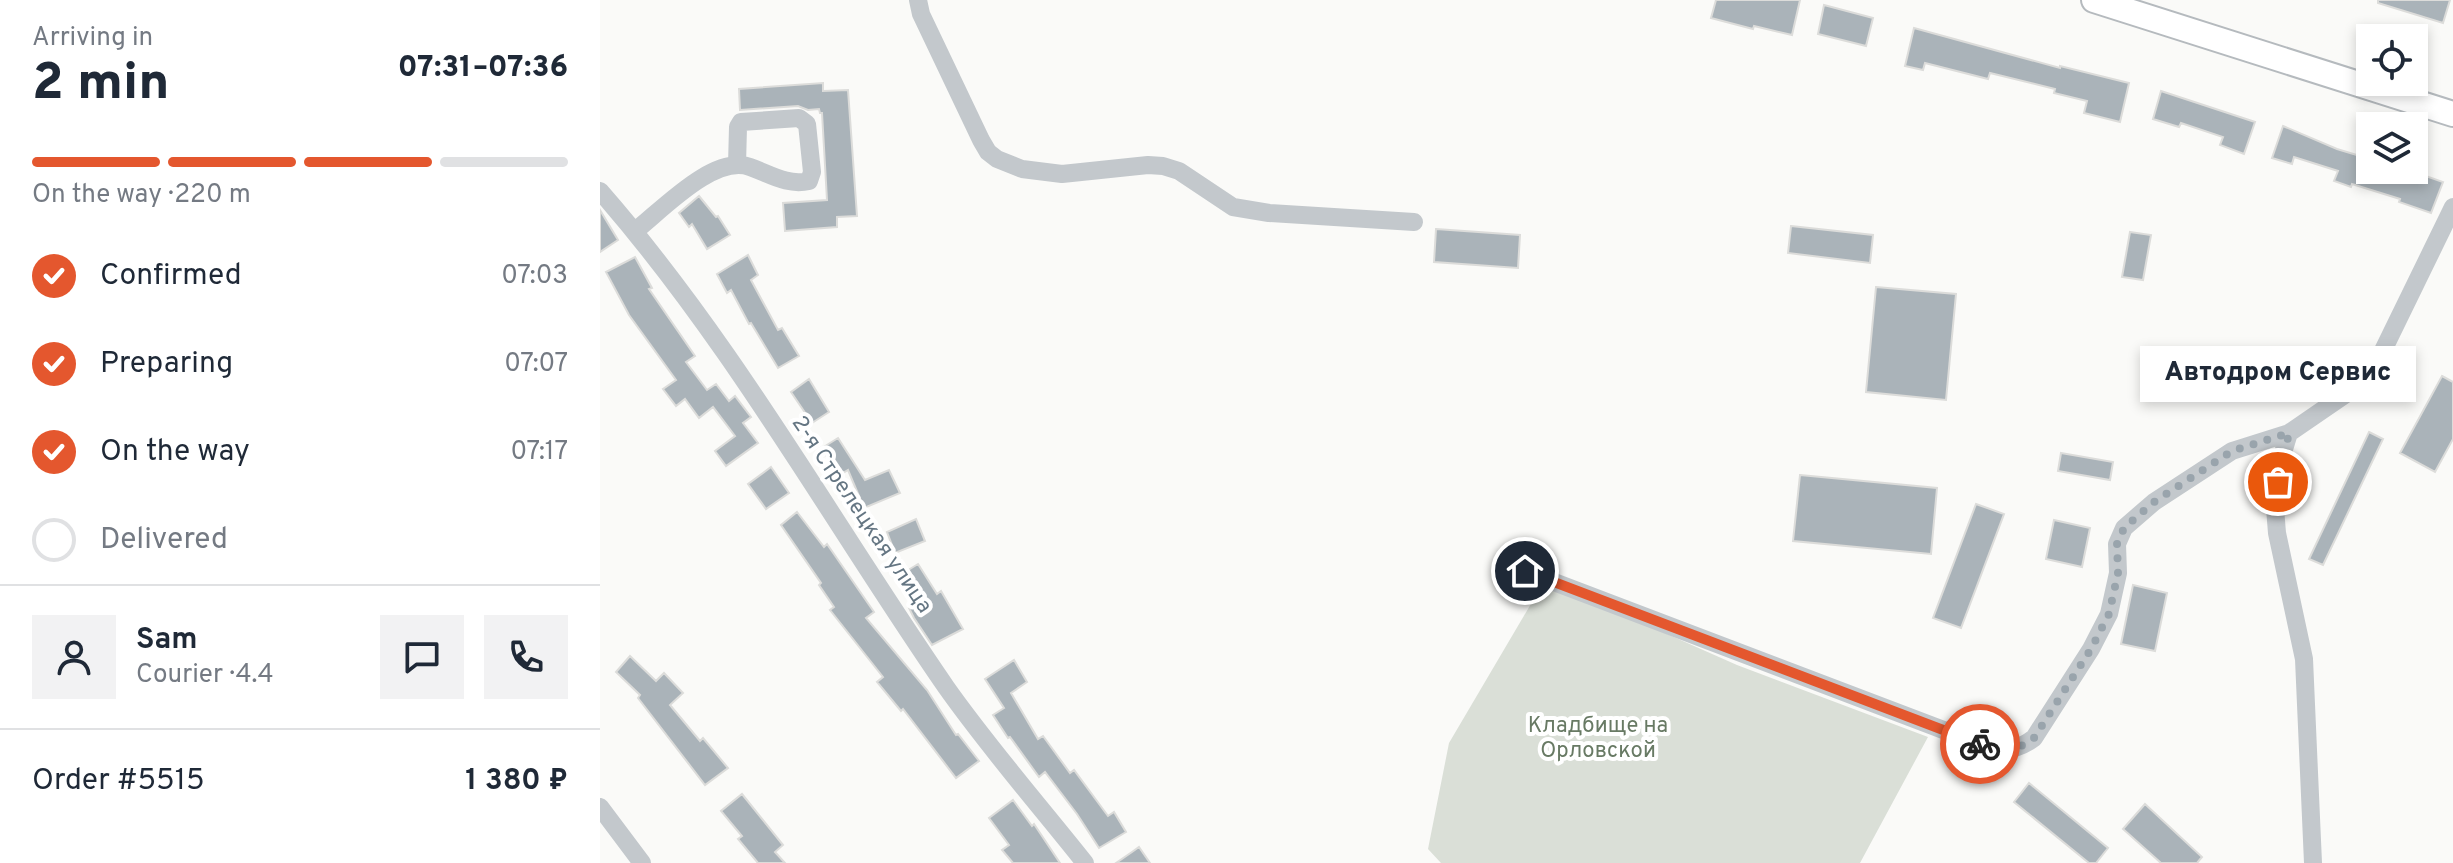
<!DOCTYPE html>
<meta charset="utf-8">
<style>
body{margin:0;font-family:Overpass,sans-serif;background:#f2f2f3;color:#1f2937;height:100vh;display:flex;flex-direction:column;font-size:30px;white-space:nowrap}
*{box-sizing:border-box;margin:0}
p{font-size:26px;color:#747a83}
.icon{flex:none;width:44px;height:44px;fill:none;stroke:currentColor;stroke-width:2;stroke-linecap:round;stroke-linejoin:round}
.map{position:relative;flex:1;overflow:hidden}
.sheet{display:flex;flex-direction:column;background:#fff;width:600px}
.sheet>*{flex:none}
.buttons{position:absolute;left:1756px;top:24px;display:grid;gap:16px}
.buttons a{display:grid;place-items:center;width:72px;height:72px;border-radius:0px;background:#fff;box-shadow:0 4px 12px #0003;font-size:40px}
.pin{position:absolute;display:grid;place-items:center;width:68px;height:68px;color:#fff;margin:-34px;border:4px solid #fff;border-radius:50%;box-shadow:0 2px 8px #0007}
.courier{position:absolute;display:grid;place-items:center;width:80px;height:80px;margin:-40px;border:6px solid #e4572e;border-radius:50%;background:#fff;color:#222;box-shadow:0 2px 10px #0007}
.bubble{position:absolute;height:56px;border-radius:0px;background:#fff;box-shadow:0 4px 12px #0003;font-size:26px;font-weight:800;line-height:56px;text-align:center}
.head em{font-style:normal;font-weight:800}
.head div{display:flex;flex-direction:column-reverse}
.head{display:flex;align-items:center;justify-content:space-between;height:136px;padding:0 32px}
h1{font-size:52px;font-weight:800;line-height:60px}
.bar{display:grid;grid-template-columns:repeat(4,1fr);gap:12px 8px;align-content:center;height:96px;padding:0 32px}
.bar i{height:10px;border-radius:6px;background:#e0e1e3}
.bar .active{background:#e4572e}
.bar p{grid-column:span 4}
.line{display:flex;align-items:center;gap:20px;padding:0 32px;border-top:2px solid #e0e1e3}
.line div{flex:1}
.round{display:grid;place-items:center;flex:none;width:84px;height:84px;border-radius:0px;background:#f2f2f3}
ol{padding:0 32px;list-style:none}
li{display:flex;align-items:center;gap:24px;height:88px}
li p{margin-inline-start:auto}
li .icon{padding:8px;border-radius:50%;background:#e4572e;color:#fff;stroke-width:4}
li:last-child{color:#747a83}
li i{width:44px;height:44px;border:4px solid #e0e1e3;border-radius:50%}
main{display:flex;flex:1;min-height:0}
.map>svg:first-child{display:block}
.green{fill:#dadfd7}
.building{fill:#aab3b9;stroke:#dcdcda;stroke-width:2}
.lines{fill:none;stroke-linecap:round;stroke-linejoin:round}
.major-casing{stroke:#b5babe;stroke-width:28}
.minor{stroke:#c3c8cc;stroke-width:18}
.major{stroke:#fff;stroke-width:24}
.done{stroke:#99a4ac;stroke-width:8;stroke-dasharray:0 14.4}
.route{stroke:#e4572e;stroke-width:10}
.labels{text-anchor:middle;dominant-baseline:central;stroke-width:8;stroke-linejoin:round;paint-order:stroke}
.street-label{font-size:22px;fill:#657683;stroke:#fff}
.park-label{font-size:22px;fill:#687a64;stroke:#fff}
</style>
<main>
<section class="sheet">
<div class="head"><div><h1>2 min</h1><p>Arriving in</p></div><em>07:31–07:36</em></div>
<div class="bar"><i class="active"></i><i class="active"></i><i class="active"></i><i></i><p>On the way · 220 m</p></div>
<ol>
<li><svg class="icon" aria-label="check" viewBox="0 0 24 24"><path d="M5 12l5 5 9-10"/></svg>Confirmed<p>07:03</p></li>
<li><svg class="icon" aria-label="check" viewBox="0 0 24 24"><path d="M5 12l5 5 9-10"/></svg>Preparing<p>07:07</p></li>
<li><svg class="icon" aria-label="check" viewBox="0 0 24 24"><path d="M5 12l5 5 9-10"/></svg>On the way<p>07:17</p></li>
<li><i></i>Delivered</li>
</ol>
<div class="line" style="height:144px"><a class="round"><svg class="icon" aria-label="person" viewBox="0 0 24 24"><circle cx="12" cy="8" r="4"/><path d="M4 21q1-7 8-7t8 7"/></svg></a><div><b>Sam</b><p>Courier · 4.4</p></div><a class="round"><svg class="icon" aria-label="chat" viewBox="0 0 24 24"><path d="M4 5h16v11H9l-5 4z"/></svg></a><a class="round"><svg class="icon" aria-label="phone" viewBox="0 0 24 24"><path d="M5 4h4l2 5-3 2q2 4 5 5l2-3 5 2v4C11 20 4 13 5 4z"/></svg></a></div>
<div class="line" style="height:104px"><div>Order #5515</div><b>1 380 ₽</b></div>
</section>
<div class="map">
<svg width="1853" height="863" viewBox="0 0 1853 863">
<rect width="100%" height="100%" fill="#fafaf8"/>
<path class="green" d="M945,580L1137,665L1328,737L1260,863H841L828,849L849,743Z"/>
<path class="building" d="M1116,0H1200L1192,35L1154,26L1153,29L1111,18Z
M1778,0H1850L1843,23L1778,3Z
M1224,5L1273,18L1266,46L1218,34Z
M1314,28L1460,68V66L1529,83L1520,122L1484,113L1487,101L1454,93L1455,89L1390,73L1388,79L1325,63L1323,70L1305,66Z
M223,83V91L248,90L257,216L237,217V227L185,231L183,203L227,200L222,113H220L219,109L208,110L198,106L140,110L139,89Z
M1561,91L1655,122L1644,154L1620,145L1623,137L1581,123L1579,127L1553,119Z
M1683,126L1737,149L1770,159V170H1809L1843,182L1831,213L1799,202L1800,199L1752,184L1751,187L1734,181L1738,171L1694,157L1692,164L1672,158Z
M99,196L116,217L118,216L130,235L107,249L92,224L89,227L79,213Z
M0,210L18,240L0,252Z
M1191,226L1273,235L1270,263L1188,253Z
M836,229L920,235L918,268L834,262Z
M1530,232L1551,235L1543,280L1522,277Z
M148,255L158,275L151,280L178,330L182,328L199,356L178,368L151,323L149,324L131,290L127,293L117,274Z
M35,257L52,288L49,289L95,356L86,362L107,390L116,384L129,401L135,396L151,417L143,423L158,443L126,466L115,451L135,436L113,407L99,418L85,399L76,406L63,389L76,380L29,315L6,272Z
M1276,287L1356,294L1346,400L1266,392Z
M1842,376L1853,382V439L1835,472L1800,453Z
M209,379L229,412L212,423L191,392Z
M1769,432L1783,439L1723,565L1709,559Z
M238,438L265,480L289,470L300,493L264,508L248,470L238,476L222,448Z
M1461,453L1513,462L1510,480L1458,471Z
M171,467L189,493L166,509L148,484Z
M1200,475L1337,488L1331,554L1193,541Z
M1376,504L1404,514L1361,628L1333,618Z
M197,512L224,547L227,544L274,612L266,618L327,690L356,735L358,734L379,761L356,778L303,709L301,711L277,682L283,677L230,610L234,607L219,585L221,583L181,525Z
M316,519L325,541L295,553L287,532Z
M1454,520L1490,528L1482,567L1446,559Z
M318,564L337,594L341,591L363,629L332,645L314,618L309,608L314,605L297,577Z
M1533,585L1567,593L1555,651L1521,644Z
M30,656L56,681L64,673L83,693L70,705L100,741L103,738L128,768L105,785L38,698L40,695L16,672Z
M414,660L427,682L411,693L438,739L443,736L470,773L474,770L508,816L514,812L526,832L499,848L477,814L445,772L439,777L410,737L408,738L393,715L404,708L385,679Z
M1429,783L1508,848L1496,863H1489L1414,802Z
M142,794L183,845L175,852L185,863H158L138,839L142,836L121,811Z
M413,800L432,826L434,824L460,863H413L402,850L409,845L389,818Z
M1545,804L1602,857L1597,863H1561L1523,829Z
M539,847L550,863H516L532,852Z"/>
<g class="lines">
<g class="major-casing">
<path id="major" d="M1494,0L1853,114"/>
</g>
<path class="minor" d="M318,0L321,14L381,140L388,152L397,159L422,169L462,174L548,165L563,166L579,171L633,207L669,213L814,222
M0,191C133,343 232,522 346,687C389,748 439,805 485,863
M35,231C62,210 114,154 150,167C170,174 187,186 209,181L212,172L207,124L199,118L141,122L138,127L137,165
M925,571L1396,750C1411,751 1422,747 1434,738L1491,649L1509,614L1518,573L1517,544L1524,528L1554,502L1632,451L1689,433
M0,807L42,863
M1713,863L1704,659L1677,533L1675,508L1682,456L1689,433L1759,385L1775,367L1853,207"/>
<use href="#major" class="major"/>
</g>
<g class="lines">
<path class="done" d="M1380,744C1401,752 1416,752 1434,738L1491,649L1509,614L1518,573L1517,544L1524,528L1554,502L1632,451L1689,433L1678,482"/>
<path class="route" d="M925,571L1380,744"/>
</g>
<g class="labels">
<g class="street-label">
<text transform="translate(261 515) rotate(56)">2-я Стрелецкая улица</text>
</g>
<g class="park-label">
<text x="998" y="726">Кладбище на<tspan x="998" dy="25">Орловской</tspan></text>
</g>
</g>
</svg>
<div class="buttons">
<a><svg class="icon" aria-label="locate" viewBox="0 0 24 24"><circle cx="12" cy="12" r="6"/><path d="M12 2v4M12 18v4M2 12h4M18 12h4"/></svg></a>
<a><svg class="icon" aria-label="layers" viewBox="0 0 24 24"><path d="M12 4l9 5-9 5-9-5zM3 14l9 5 9-5"/></svg></a>
</div>
<div class="pin" style="left:1678px;top:482px;background:#ea580c"><svg class="icon" aria-label="bag" viewBox="0 0 24 24"><path d="M5 8h14l-1 12H6zM9 8a3 3 0 0 1 6 0"/></svg></div>
<div class="pin" style="left:925px;top:571px;background:#1f2937"><svg class="icon" aria-label="home" viewBox="0 0 24 24"><path d="M3 11l9-7 9 7M6 9v11h12V9"/></svg></div>
<div class="courier" style="left:1380px;top:744px"><svg class="icon" aria-label="bike" viewBox="0 0 24 24"><circle cx="6" cy="16" r="4"/><circle cx="18" cy="16" r="4"/><path d="M6 16l4-8h5l3 8M10 8l3 8H6M13 5h3"/></svg></div>
<div class="bubble" style="left:1540px;top:346px;width:276px">Автодром Сервис</div>
</div>
</main>
